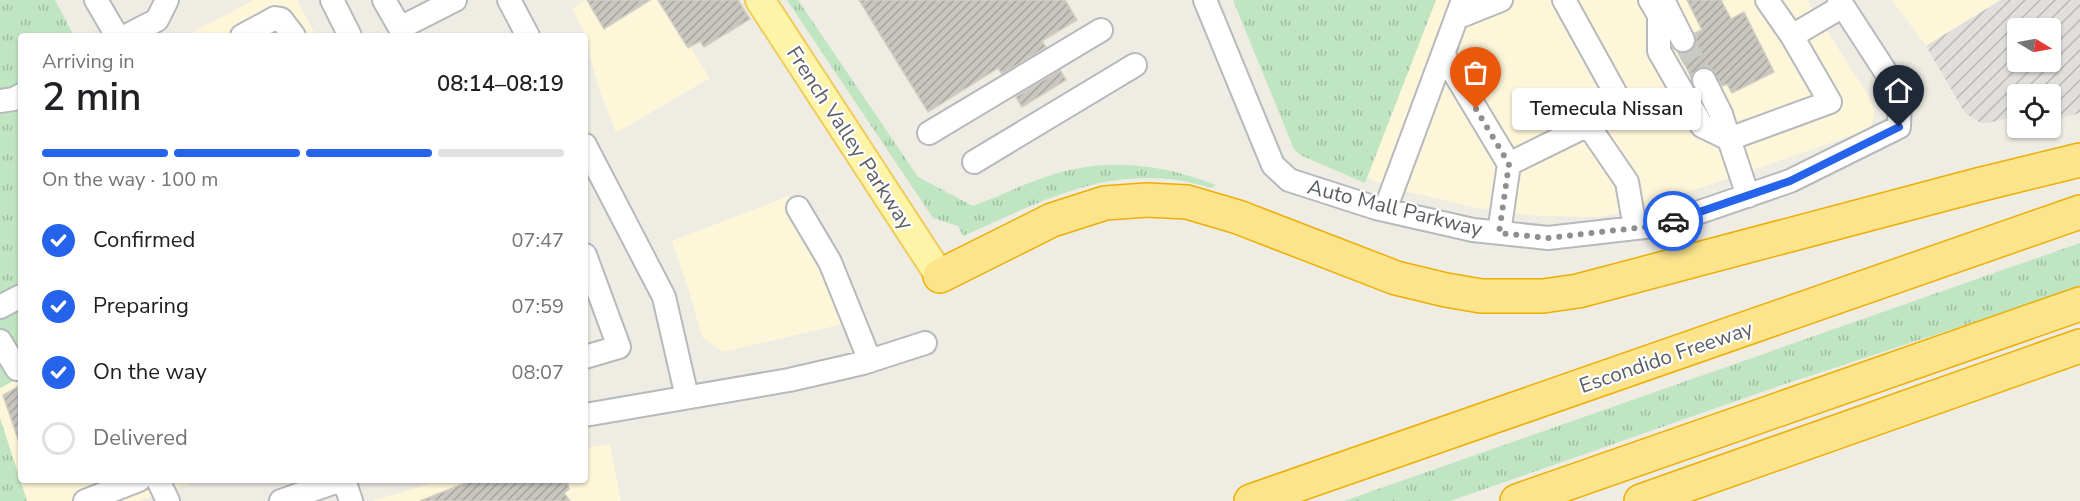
<!DOCTYPE html>
<meta charset="utf-8">
<style>
body{margin:0;font-family:"Nunito Sans",sans-serif;background:#f6f6f6;color:#202124;height:100vh;display:flex;flex-direction:column;font-size:22px;white-space:nowrap}
*{box-sizing:border-box;margin:0}
p{font-size:20px;color:#757577}
.icon{flex:none;width:33px;height:33px;fill:none;stroke:currentColor;stroke-width:2;stroke-linecap:round;stroke-linejoin:round}
.map{position:relative;flex:1;overflow:hidden}
.panel{position:absolute;left:18px;top:33px;width:570px;height:450px;display:flex;flex-direction:column;background:#fff;border-radius:6px;box-shadow:0 2px 4px #0004}
.panel>*{flex:none}
.needle{width:39px;rotate:100deg}
.tools{position:absolute;left:2007px;top:18px;display:grid;gap:12px}
.tools a{display:grid;place-items:center;width:54px;height:54px;border-radius:6px;background:#fff;box-shadow:0 2px 4px #0004;font-size:30px}
.pin{position:absolute;display:grid;place-items:center;width:51px;height:51px;color:#fff;margin:-62px -26px;border-radius:50% 50% 50% 0;rotate:-45deg;box-shadow:0 0 6px #0007}
.pin .icon{rotate:45deg}
.courier{position:absolute;display:grid;place-items:center;width:60px;height:60px;margin:-30px;border:4px solid #2563eb;border-radius:50%;background:#fff;color:#222;box-shadow:0 2px 8px #0007}
.bubble{position:absolute;height:42px;border-radius:6px;background:#fff;box-shadow:0 2px 4px #0004;font-size:20px;font-weight:600;line-height:42px;text-align:center}
.head em{font-style:normal;font-weight:600}
.head div{display:flex;flex-direction:column-reverse}
.head{display:flex;align-items:center;justify-content:space-between;height:102px;padding:0 24px}
h1{font-size:39px;font-weight:600;line-height:45px}
.bar{display:grid;grid-template-columns:repeat(4,1fr);gap:9px 6px;align-content:center;height:72px;padding:0 24px}
.bar i{height:8px;border-radius:4px;background:#e0e0e0}
.bar .on{background:#2563eb}
.bar p{grid-column:span 4}
ol{padding:0 24px;list-style:none}
li{display:flex;align-items:center;gap:18px;height:66px}
li p{margin-inline-start:auto}
li .icon{padding:6px;border-radius:50%;background:#2563eb;color:#fff;stroke-width:4}
li:last-child{color:#757577}
li i{width:33px;height:33px;border:3px solid #e0e0e0;border-radius:50%}
.map>svg:first-child{display:block}
.commercial{fill:#fdf6d9}
.industrial{fill:url(#industrial-furrows);fill-rule:evenodd}
.grass{fill:url(#grass-tufts)}
.building{fill:url(#building-hatch);stroke:#d2cec2;stroke-width:1.5}
.lines{fill:none;stroke-linecap:round;stroke-linejoin:round}
.minor-tunnel{stroke:#c9c9c3;stroke-width:22;stroke-dasharray:22 11;stroke-linecap:butt}
.minor-casing{stroke:#b6b9bd;stroke-width:26}
.major-casing{stroke:#f0cc5a;stroke-width:32}
.highway-casing{stroke:#eeae03;stroke-width:36}
.minor{stroke:#fff;stroke-width:22}
.major{stroke:#fef4a8;stroke-width:28}
.highway{stroke:#fbe48c;stroke-width:33}
.done{stroke:#8e9090;stroke-width:6;stroke-dasharray:0 10.8}
.route{stroke:#2563eb;stroke-width:8}
.labels{text-anchor:middle;dominant-baseline:central;stroke-width:4.5;stroke-linejoin:round;paint-order:stroke}
.street-label{font-size:21px;fill:#5b5f64;stroke:#fff}
</style>
<div class="map">
<svg width="2080" height="501" viewBox="0 0 2080 501">
<defs>
<pattern id="industrial-furrows" width="10" height="10" patternUnits="userSpaceOnUse" patternTransform="scale(1.5)"><rect width="10" height="10" fill="#e1dfdb"/><path d="M-1 1l2-2M0 10L10 0M9 11l2-2" fill="none" stroke="#b9b8b5"/></pattern>
<pattern id="grass-tufts" width="24" height="20" patternUnits="userSpaceOnUse" patternTransform="scale(1.5)"><rect width="24" height="20" fill="#c0e5c1"/><path d="M3 7l-1-3M5 7V3M7 7l1-3M15 17l-1-3M17 17v-4M19 17l1-3" fill="none" stroke="#9fbda0"/></pattern>
<pattern id="building-hatch" width="6" height="6" patternUnits="userSpaceOnUse" patternTransform="scale(1.5)"><rect width="6" height="6" fill="#c9c6c0"/><path d="M-1 1l2-2M0 6l6-6M5 7l2-2" fill="none" stroke="#a6a4a0"/></pattern>
</defs>
<rect width="100%" height="100%" fill="#eeece3"/>
<path class="commercial" d="M254,0H297L316,36H185Z
M585,0H661L710,78L616,133L598,86L583,30L572,9Z
M1436,0H1807L1868,95L1875,111L1873,121L1871,127L1865,131L1648,206L1619,213L1598,217L1541,216L1477,208L1400,190L1367,178Z
M1892,0H2000L1926,46Z
M789,196L816,236L852,322L723,352L702,337L689,291L672,241Z
M21,377V480H200L139,501H27L0,418V388Z
M610,444L621,501H372L442,480H585V448Z"/>
<path class="industrial" d="M2001,0H2080V113L2051,121L2050,94H2018L2017,116L1988,123H1981L1965,113L1926,46ZM2018,28H2050V62H2018Z"/>
<path class="grass" d="M0,0H55L74,36H21V377L0,388Z
M787,0H798L918,177L973,206C995,198 1015,188 1037,180C1098,156 1157,162 1216,185L1211,188C1117,159 1047,199 963,236L958,226L933,218Z
M1233,0H1436L1365,183L1300,155L1294,149Z
M2080,243V286L2023,306L1779,386L1450,501H1344Z
M0,418L27,501H0Z"/>
<path class="building" d="M587,0H650L604,29Z
M658,0H738L750,19L704,47L700,41L688,48Z
M859,0H1065L1077,20L1042,41L1046,47L1002,74L998,68L928,112Z
M1687,0H1721L1731,19L1744,12L1774,72L1732,93L1727,84L1722,86L1711,68L1705,67L1699,68L1691,77L1679,53L1688,52L1694,48L1696,40L1695,33L1702,30Z
M1060,70L1066,80L1022,107L1016,97Z
M21,385V442H19L3,395Z
M473,480H567L569,489L564,493L570,501H420Z"/>
<g class="lines">
<path class="minor-tunnel" d="M1683,40L1704,80"/>
<g class="minor-casing">
<path id="minor" d="M96,0L117,36
M332,0L350,36
M384,0L400,28L455,0
M509,0L528,36
M1205,0L1273,165L1289,180L1376,208L1473,230L1548,238L1662,225L1790,181L1899,127L1900,94L1839,0
M1650,0L1659,15V51L1702,126L1729,139
M1767,0L1792,36
M1666,6L1683,40
M1456,18L1501,0
M126,36L157,20L167,0
M242,36L275,18L281,19L294,36
M1443,54L1509,164
M1704,80L1721,114L1729,139
M0,101L14,99L21,95
M1588,125L1627,182L1635,228
M929,133L1101,30
M585,145L664,297L687,397
M974,162L1135,65
M1748,196L1729,139L1830,102L1792,36L1843,6
M798,208L830,262L870,361
M1385,210L1463,0
M1499,233L1509,164L1588,125L1622,105L1564,0
M585,255L619,347L585,357
M0,307L21,296
M0,341L17,369L21,366
M585,415L789,380L863,363L925,343
M158,480L168,501
M344,480L351,501
M85,501L139,480
M281,501L341,480"/>
</g>
<g class="major-casing">
<path id="major" d="M760,0L940,276"/>
</g>
<g class="highway-casing">
<path id="highway" d="M940,276L1052,220L1105,203L1147,200L1187,202L1238,217L1396,278L1446,290L1481,296H1543L1578,291L1978,185L2080,160
M1251,501L2080,212
M1517,501L2080,304
M1641,501L2080,346"/>
</g>
<use href="#minor" class="minor"/>
<use href="#major" class="major"/>
<use href="#highway" class="highway"/>
</g>
<g class="lines">
<path class="done" d="M1476,109L1509,164L1499,233L1548,238L1662,225L1673,221"/>
<path class="route" d="M1673,221L1790,181L1899,127"/>
</g>
<g class="labels">
<g class="street-label">
<text transform="translate(850 138) rotate(57)">French Valley Parkway</text>
<text transform="translate(1395 208) rotate(14)">Auto Mall Parkway</text>
<text transform="translate(1666 357) rotate(-19)">Escondido Freeway</text>
</g>
</g>
</svg>
<div class="tools">
<a><svg class="needle" viewBox="-14 -14 28 28"><path d="M0-13l5 13h-10z" fill="#e53935"/><path d="M0 13l5-13h-10z" fill="#757577"/></svg></a>
<a><svg class="icon" aria-label="locate" viewBox="0 0 24 24"><circle cx="12" cy="12" r="6"/><path d="M12 2v4M12 18v4M2 12h4M18 12h4"/></svg></a>
</div>
<div class="pin" style="left:1476px;top:109px;background:#ea580c"><svg class="icon" aria-label="bag" viewBox="0 0 24 24"><path d="M5 8h14l-1 12H6zM9 8a3 3 0 0 1 6 0"/></svg></div>
<div class="pin" style="left:1899px;top:127px;background:#1f2937"><svg class="icon" aria-label="home" viewBox="0 0 24 24"><path d="M3 11l9-7 9 7M6 9v11h12V9"/></svg></div>
<div class="courier" style="left:1673px;top:221px"><svg class="icon" aria-label="car" viewBox="0 0 24 24"><path d="M5 17H2v-5l4-1 3-4h7l3 4 3 1v5h-3M9 17h6M6 11h13"/><circle cx="7" cy="17" r="2"/><circle cx="17" cy="17" r="2"/></svg></div>
<div class="bubble" style="left:1512px;top:88px;width:189px">Temecula Nissan</div>
<section class="panel">
<div class="head"><div><h1>2 min</h1><p>Arriving in</p></div><em>08:14–08:19</em></div>
<div class="bar"><i class="on"></i><i class="on"></i><i class="on"></i><i></i><p>On the way · 100 m</p></div>
<ol>
<li><svg class="icon" aria-label="check" viewBox="0 0 24 24"><path d="M5 12l5 5 9-10"/></svg>Confirmed<p>07:47</p></li>
<li><svg class="icon" aria-label="check" viewBox="0 0 24 24"><path d="M5 12l5 5 9-10"/></svg>Preparing<p>07:59</p></li>
<li><svg class="icon" aria-label="check" viewBox="0 0 24 24"><path d="M5 12l5 5 9-10"/></svg>On the way<p>08:07</p></li>
<li><i></i>Delivered</li>
</ol>
</section>
</div>
